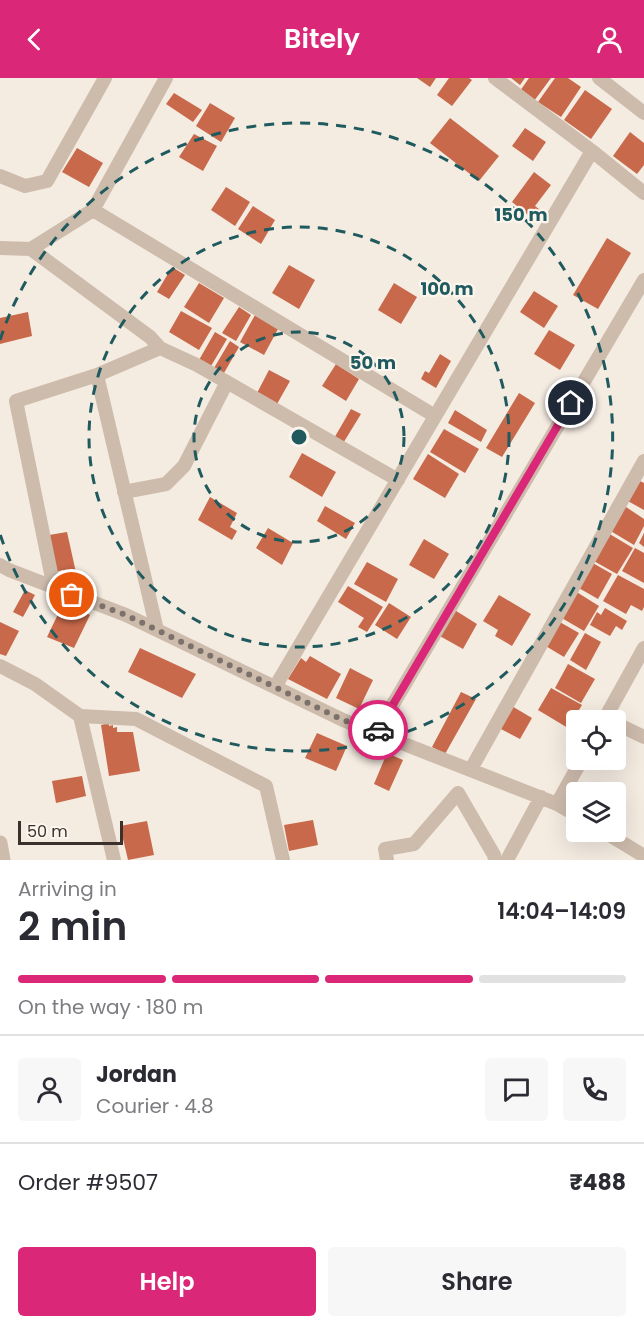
<!DOCTYPE html>
<meta charset="utf-8">
<style>
body{margin:0;font-family:Poppins,sans-serif;background:#f7f7f7;color:#2b2b33;height:100vh;display:flex;flex-direction:column;font-size:22px;white-space:nowrap}
*{box-sizing:border-box;margin:0}
p{font-size:20px;color:#7c7c81}
.icon{flex:none;width:33px;height:33px;fill:none;stroke:currentColor;stroke-width:2;stroke-linecap:round;stroke-linejoin:round}
.map{position:relative;height:782px;overflow:hidden}
.side{display:flex;flex-direction:column;background:#fff;flex:1}
.side>*{flex:none}
.controls{position:absolute;left:566px;top:632px;display:grid;gap:12px}
.controls a{display:grid;place-items:center;width:60px;height:60px;border-radius:6px;background:#fff;box-shadow:0 6px 24px #0002;font-size:30px}
.scale{position:absolute;left:18px;bottom:15px;width:105px;box-sizing:border-box;padding-left:6px;border:3px solid #3b302b;border-top:0;font-size:16px;line-height:21px;white-space:nowrap;color:#3b302b;-webkit-text-stroke:4px #fbf5ee;paint-order:stroke}
.pin{position:absolute;display:grid;place-items:center;width:51px;height:51px;color:#fff;margin:-26px;border:3px solid #fff;border-radius:50%;box-shadow:0 2px 6px #0007}
.courier{position:absolute;display:grid;place-items:center;width:60px;height:60px;margin:-30px;border:4px solid #db2777;border-radius:50%;background:#fff;color:#222;box-shadow:0 2px 8px #0007}
.overview em{font-style:normal;font-weight:600}
.overview div{display:flex;flex-direction:column-reverse}
.overview{display:flex;align-items:center;justify-content:space-between;height:102px;padding:0 18px}
h1{font-size:39px;font-weight:600;line-height:45px}
.bar{display:grid;grid-template-columns:repeat(4,1fr);gap:9px 6px;align-content:center;height:72px;padding:0 18px}
.bar i{height:8px;border-radius:4px;background:#e1e1e2}
.bar .current{background:#db2777}
.bar p{grid-column:span 4}
.line{display:flex;align-items:center;gap:15px;padding:0 18px;border-top:2px solid #e1e1e2}
.line div{flex:1}
.round{display:grid;place-items:center;flex:none;width:63px;height:63px;border-radius:6px;background:#f7f7f7}
.action{display:flex;gap:12px;margin-top:auto;padding:12px 18px}
.action a{flex:1;height:69px;border-radius:6px;background:#db2777;color:#fff;font-size:24px;font-weight:600;line-height:69px;text-align:center}
.action a+a{background:#f7f7f7;color:#2b2b33}
header{display:flex;justify-content:space-between;align-items:center;height:78px;padding:0 18px;background:#db2777;color:#fff;font-size:27px;font-weight:600}
.map>svg:first-child{display:block}
.building{fill:#c8694b}
.lines{fill:none;stroke-linecap:round;stroke-linejoin:round}
.minor{stroke:#cdbbac;stroke-width:14}
.tertiary{stroke:#cdbbac;stroke-width:15}
.done{stroke:#7c716b;stroke-width:6;stroke-dasharray:0 10.8}
.route{stroke:#db2777;stroke-width:8}
.ring{fill:none;stroke:#1f5a5e;stroke-width:3;stroke-dasharray:10 8}
.centre{fill:#1f5a5e;stroke:#fbf5ee;stroke-width:3}
.ring-label{font-size:18px;text-anchor:middle;font-weight:bold;fill:#1f5a5e;stroke:#fbf5ee;stroke-width:4.5;stroke-linejoin:round;paint-order:stroke}
</style>
<header><svg class="icon" aria-label="back" viewBox="0 0 24 24"><path d="M15 5l-7 7 7 7"/></svg>Bitely<svg class="icon" aria-label="person" viewBox="0 0 24 24"><circle cx="12" cy="8" r="4"/><path d="M4 21q1-7 8-7t8 7"/></svg></header>
<div class="map">
<svg width="644" height="782" viewBox="0 0 644 782">
<rect width="100%" height="100%" fill="#f4ebe1"/>
<path class="building" d="M417,0H436L430,9Z
M449,0H469L472,2L452,28L437,17Z
M511,0H525L520,7Z
M529,0H551L534,23L520,13Z
M555,0H568L581,9L561,39L538,24Z
M585,12L612,31L591,61L564,42Z
M174,15L202,32L193,44L166,26Z
M210,25L235,40L221,64L196,48Z
M450,40L499,78L479,103L430,65Z
M525,50L546,64L533,83L512,68Z
M630,54L644,65V87L637,96L613,78Z
M194,56L217,68L203,93L179,79Z
M77,70L103,85L89,109L62,94Z
M534,94L551,107L535,128L544,135L537,144L512,124Z
M226,109L250,124L235,148L211,132Z
M253,128L275,142L261,166L238,151Z
M607,160L631,175L598,231L573,217Z
M289,187L315,202L299,231L272,215Z
M172,189L185,197L169,221L157,214Z
M199,205L224,220L209,245L184,229Z
M394,205L417,219L401,246L378,232Z
M534,213L558,228L544,250L520,234Z
M239,229L251,237L236,263L222,255Z
M181,233L212,250L199,272L169,254Z
M28,234L32,258L0,266V240Z
M255,237L278,251L264,277L240,264Z
M549,252L575,267L560,292L534,276Z
M215,254L227,261L211,288L199,282Z
M230,263L239,269L224,295L214,290Z
M440,276L451,283L436,310L421,301L425,293L429,295Z
M336,286L359,301L346,323L322,308Z
M269,292L290,303L277,326L257,315Z
M519,315L535,325L502,379L486,370Z
M351,331L361,336L342,367L333,362Z
M455,332L487,352L481,364L448,345Z
M444,351L479,371L465,395L430,374Z
M302,375L336,394L322,419L289,399Z
M428,376L459,396L445,420L413,401Z
M638,402L644,405V432L626,422Z
M210,419L237,435L230,449L237,453L232,462L198,442Z
M623,427L644,441V448L634,467L609,452Z
M325,428L355,445L346,461L317,443Z
M268,450L293,465L282,487L256,470Z
M67,454L77,499L71,500L69,496L64,497L63,492L56,494L49,457Z
M608,455L633,470L617,496L592,482Z
M644,455V469L639,465Z
M424,461L449,476L434,501L409,487Z
M635,470L644,475V505L622,493Z
M367,484L398,501L386,524L354,506Z
M591,484L612,496L598,521L577,509Z
M618,497L644,511V529L642,533L631,527L626,536L603,523Z
M348,508L383,529L367,554L358,549L364,540L338,524Z
M25,512L35,517L23,539L13,534Z
M575,513L599,528L584,553L560,539Z
M499,517L531,536L512,568L495,558L498,552L483,543Z
M389,525L411,539L397,561L375,547Z
M62,528L73,532L75,529L90,537L74,570L47,559Z
M605,530L627,543L622,552L616,548L610,558L590,547L597,534L601,537Z
M453,531L477,546L463,571L438,557Z
M558,543L579,555L564,579L544,567Z
M0,544L19,553L6,578L0,576Z
M585,555L601,564L586,592L570,582Z
M140,570L196,596L182,620L128,594Z
M310,578L341,596L327,621L288,601L301,580L306,584Z
M568,586L595,601L581,625L555,610Z
M350,590L373,602L359,631L336,620Z
M551,610L582,627L568,650L538,632Z
M461,614L476,621L445,676L432,669Z
M510,627L532,640L520,661L497,649Z
M109,645V648L113,647V650L117,649V654H133L140,693L109,698L101,647Z
M317,655L347,668L336,693L305,680Z
M387,675L403,682L389,713L374,706Z
M82,698L86,718L56,725L52,703Z
M313,742L318,767L289,773L284,747Z
M147,743L154,777L128,782L120,748Z"/>
<g class="lines">
<path class="minor" d="M599,0L644,35
M592,73L644,115
M0,98L25,108L47,103L105,0
M93,132L435,338
M0,170L31,171L93,132L166,0
M31,171L150,259L160,270L197,287L398,402
M97,297L157,552
M124,414L166,406L184,388L227,304
M0,487L9,492L126,537L343,642L557,726L576,737
M54,510L16,323L97,297L160,270
M0,588L35,606L80,638L114,782
M275,609L592,73L495,0
M80,638L136,641L266,708L283,782
M604,642L644,570
M615,645L644,659
M376,655L644,202
M471,691L644,383
M557,726L582,681
M603,753L644,778
M387,782L385,771L414,766L458,715L494,777L495,782
M507,782L541,719"/>
<path class="tertiary" d="M0,765L3,782"/>
</g>
<g class="lines">
<path class="done" d="M72,517L126,537L343,642L376,655L378,652"/>
<path class="route" d="M378,652L571,325"/>
</g>
<g class="ring">
<circle cx="299" cy="359" r="105"/>
<circle cx="299" cy="359" r="210"/>
<path d="M0 262A314 314 0 1 1 0 456"/>
</g>
<circle cx="299" cy="359" r="9" class="centre"/>
<g class="ring-label">
<text x="521" y="143">150 m</text>
<text x="447" y="217">100 m</text>
<text x="373" y="291">50 m</text>
</g>
</svg>
<div class="controls">
<a><svg class="icon" aria-label="locate" viewBox="0 0 24 24"><circle cx="12" cy="12" r="6"/><path d="M12 2v4M12 18v4M2 12h4M18 12h4"/></svg></a>
<a><svg class="icon" aria-label="layers" viewBox="0 0 24 24"><path d="M12 4l9 5-9 5-9-5zM3 14l9 5 9-5"/></svg></a>
</div>
<div class="scale">50 m</div>
<div class="pin" style="left:72px;top:517px;background:#ea580c"><svg class="icon" aria-label="bag" viewBox="0 0 24 24"><path d="M5 8h14l-1 12H6zM9 8a3 3 0 0 1 6 0"/></svg></div>
<div class="pin" style="left:571px;top:325px;background:#1f2937"><svg class="icon" aria-label="home" viewBox="0 0 24 24"><path d="M3 11l9-7 9 7M6 9v11h12V9"/></svg></div>
<div class="courier" style="left:378px;top:652px"><svg class="icon" aria-label="car" viewBox="0 0 24 24"><path d="M5 17H2v-5l4-1 3-4h7l3 4 3 1v5h-3M9 17h6M6 11h13"/><circle cx="7" cy="17" r="2"/><circle cx="17" cy="17" r="2"/></svg></div>
</div>
<section class="side">
<div class="overview"><div><h1>2 min</h1><p>Arriving in</p></div><em>14:04–14:09</em></div>
<div class="bar"><i class="current"></i><i class="current"></i><i class="current"></i><i></i><p>On the way · 180 m</p></div>
<div class="line" style="height:108px"><a class="round"><svg class="icon" aria-label="person" viewBox="0 0 24 24"><circle cx="12" cy="8" r="4"/><path d="M4 21q1-7 8-7t8 7"/></svg></a><div><b>Jordan</b><p>Courier · 4.8</p></div><a class="round"><svg class="icon" aria-label="chat" viewBox="0 0 24 24"><path d="M4 5h16v11H9l-5 4z"/></svg></a><a class="round"><svg class="icon" aria-label="phone" viewBox="0 0 24 24"><path d="M5 4h4l2 5-3 2q2 4 5 5l2-3 5 2v4C11 20 4 13 5 4z"/></svg></a></div>
<div class="line" style="height:78px"><div>Order #9507</div><b>₹488</b></div>
<div class="action"><a>Help</a><a>Share</a></div>
</section>
